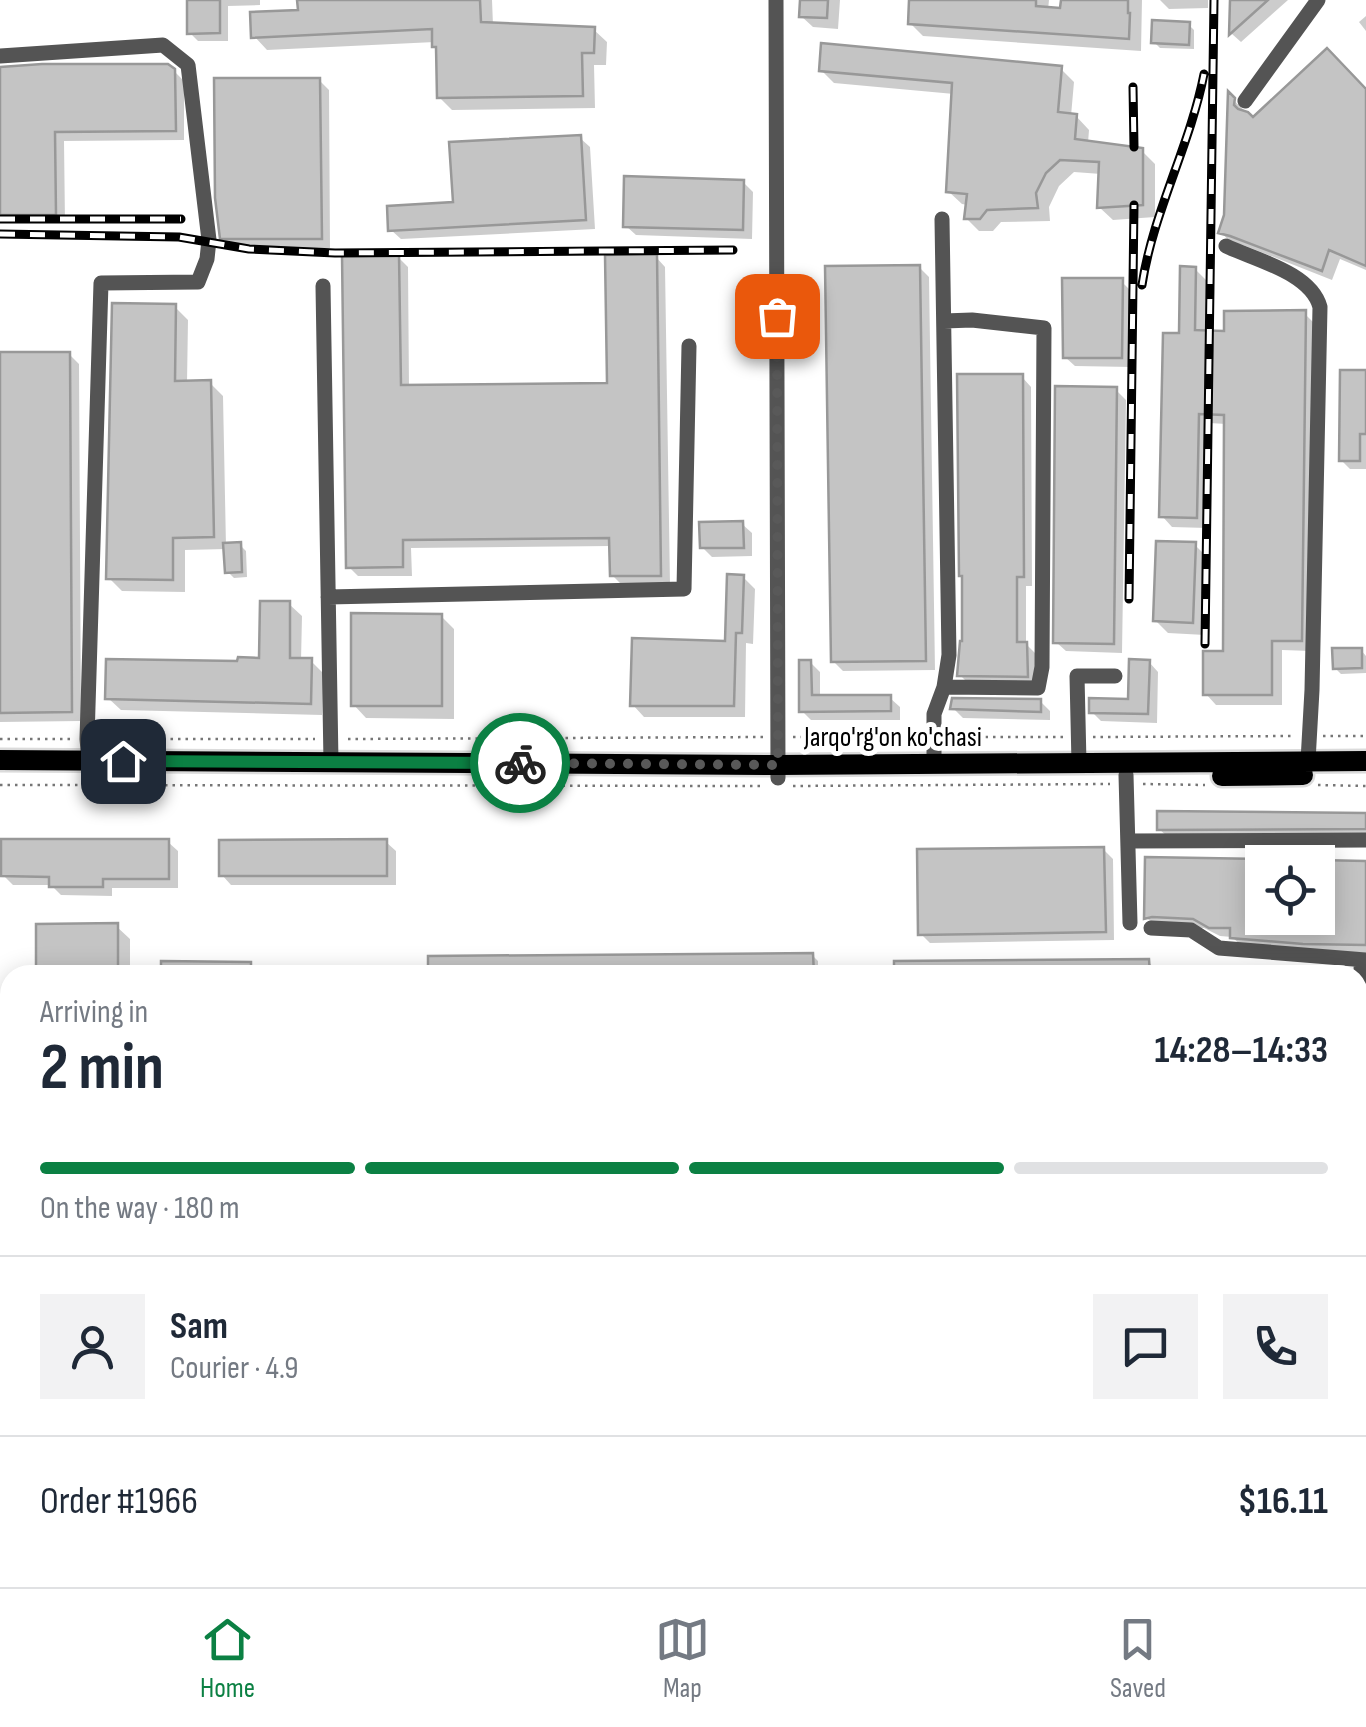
<!DOCTYPE html>
<meta charset="utf-8">
<style>
body{margin:0;font-family:"Sofia Sans Condensed",sans-serif;background:#f2f2f3;color:#1f2937;height:100vh;display:flex;flex-direction:column;font-size:38px;white-space:nowrap}
*{box-sizing:border-box;margin:0}
p{font-size:32px;color:#747a83}
.icon{flex:none;width:55px;height:55px;fill:none;stroke:currentColor;stroke-width:2;stroke-linecap:round;stroke-linejoin:round}
.map{position:relative;flex:1;overflow:hidden}
.side{position:absolute;left:0px;top:965px;width:1368px;height:622px;display:flex;flex-direction:column;background:#fff;border-radius:30px 30px 0 0;box-shadow:0 5px 25px #0003}
.side>*{flex:none}
.tools{position:absolute;left:1245px;top:845px;display:grid;gap:20px}
.tools a{display:grid;place-items:center;width:90px;height:90px;border-radius:0px;background:#fff;box-shadow:0 5px 25px #0003;font-size:50px}
.pin{position:absolute;display:grid;place-items:center;width:85px;height:85px;color:#fff;margin:-42px;border-radius:20px;box-shadow:0 5px 15px #0006}
.courier{position:absolute;display:grid;place-items:center;width:100px;height:100px;margin:-50px;border:8px solid #0b8043;border-radius:50%;background:#fff;color:#222;box-shadow:0 2px 12px #0007}
.overview em{font-style:normal;font-weight:700}
.overview div{display:flex;flex-direction:column-reverse}
.overview{display:flex;align-items:center;justify-content:space-between;height:170px;padding:0 40px}
h1{font-size:65px;font-weight:700;line-height:75px}
.bar{display:grid;grid-template-columns:repeat(4,1fr);gap:15px 10px;align-content:center;height:120px;padding:0 40px}
.bar i{height:12px;border-radius:8px;background:#e0e1e3}
.bar .active{background:#0b8043}
.bar p{grid-column:span 4}
.line{display:flex;align-items:center;gap:25px;padding:0 40px;border-top:2px solid #e0e1e3}
.line div{flex:1}
.round{display:grid;place-items:center;flex:none;width:105px;height:105px;border-radius:0px;background:#f2f2f3}
.tabs{display:flex;justify-content:space-around;align-items:center;height:140px;border-top:2px solid #e0e1e3;background:#fff;font-size:28px;color:#747a83}
.tabs a{display:grid;justify-items:center;gap:5px}
.tabs .active{color:#0b8043}
.map>svg:first-child{display:block}
.shadow{fill:#0003}
.building{fill:#c4c4c4;stroke:#989898;stroke-width:2.5}
.lines{fill:none;stroke-linecap:round;stroke-linejoin:round}
.major-casing{stroke:#dbdbdb;stroke-width:25}
.path{stroke:#767676;stroke-width:2.5;stroke-dasharray:2.5 5;stroke-linecap:butt}
.minor{stroke:#545454;stroke-width:15}
.major{stroke:#000;stroke-width:20}
.rail-casing{stroke:#000;stroke-width:9}
.rail{stroke:#fff;stroke-width:5;stroke-dasharray:15;stroke-linecap:butt}
.done{stroke:#595959;stroke-width:10;stroke-dasharray:0 18}
.route{stroke:#0b8043;stroke-width:12}
.labels{text-anchor:middle;dominant-baseline:central;stroke-width:10;stroke-linejoin:round;paint-order:stroke}
.street-label{font-size:28px;fill:#000;stroke:#fff}
</style>
<div class="map">
<svg width="1366" height="1587" viewBox="0 0 1366 1587">
<rect width="100%" height="100%" fill="#fff"/>
<path class="shadow" d="M189,0H260V5L228,6V41H198L190,33Z
M300,0H492L493,25L593,29L607,42L606,65H594L595,108L452,110L439,97L438,49L435,42L267,50L254,36L301,12Z
M803,0H840L838,29L813,27L801,16Z
M912,0H1049L1048,10L1063,11V0H1142L1141,51L923,36L910,23Z
M1160,0H1208V8L1169,9Z
M1232,0H1288L1241,42L1232,34Z
M1366,16V31L1359,22Z
M1189,25L1194,30V49L1160,48L1154,42Z
M1061,69L1074,82L1071,116H1076L1089,130L1088,143L1142,151L1155,164V217L1113,220L1099,207L1101,174L1074,172L1059,186L1049,207L1050,221L1001,222L993,231H979L966,218L968,205L962,204L948,191L954,94L834,83L821,70Z
M0,70L174,71L184,81V140L64,141L65,223H0Z
M319,80L329,90L330,248H232L223,238Z
M1366,92V270L1340,259L1332,280L1243,245L1231,243L1221,232L1227,215L1230,97L1244,110V113L1253,120Z
M580,138L590,147L595,229L401,239L391,230L455,205Z
M743,182L753,192L752,239L636,235L626,226Z
M398,257L408,267L409,387L609,385L656,257L665,267L670,584L622,585L612,575V546L411,548L412,576H358L349,567Z
M919,267L929,277L935,670L843,671L833,661Z
M1195,269L1206,280L1205,333L1226,334L1304,313L1315,324L1311,651L1282,650V705H1216L1206,694L1226,654V424L1209,423L1207,528L1172,527L1162,516L1182,336Z
M1121,281L1131,291V367L1075,366L1065,357Z
M175,307L188,320L187,383H210L223,396L226,546L240,545L246,551L247,577L234,578L228,572L226,549L185,550V592L122,591L109,578Z
M0,354H69L79,364L81,721L0,722Z
M1366,372V469H1350L1341,460Z
M1022,377L1031,387L1032,586H1026V644L1036,654V685L969,684L960,675Z
M1116,390L1126,400L1122,653L1066,651L1056,642Z
M742,524L752,533V556L712,557L702,547Z
M1195,545L1208,558L1205,635L1168,633L1155,620Z
M743,577L755,589L753,644L746,643L745,717H644L633,705L727,643Z
M289,604L302,616L301,661H311L323,673L322,715L121,710L108,698L262,660Z
M441,616L454,629V719L366,718L353,704Z
M1361,650L1366,656V673L1341,674L1335,668Z
M810,662L820,672V698H890L900,707V720H811L801,710Z
M1149,662L1158,672L1157,723L1101,721L1092,712L1131,701Z
M1040,701L1050,711V720L963,718L953,708Z
M1366,815V837L1169,838L1159,829Z
M168,842L178,851V888H112V896L61,895L51,885H13L3,875Z
M386,842L396,851V885H231L222,875Z
M1103,849L1113,859L1114,940L930,943L921,934Z
M1148,860L1316,862H1262V918H1318V863H1366V953L1242,946L1232,937L1220,936L1204,928L1162,925L1156,927L1147,918Z
M116,926L130,939V975H39Z
M812,955L818,961V975H430Z
M1148,962L1158,971V975H896Z
M1199,971L1342,972L1344,975H1199Z
M1358,1277L1364,1286L1362,1291L1358,1294Z
M0,1289H10V1323H0Z
M0,1351H10V1396H5L0,1391Z
M1358,1388H1366V1424H1358Z
M1366,1500V1587H1251L1250,1578H1358V1501Z
M10,1555V1578H101L102,1587H0V1556Z
M173,1578H209L208,1587H173Z
M271,1578H312L291,1579V1587H271Z
M1144,1578H1213V1587H1143Z"/>
<path class="building" d="M187,0H220V33L187,34Z
M297,0H480L481,22L595,27L594,53H582L583,96L437,98L436,47H432V29L251,38L250,12L298,10Z
M800,0H828L827,18L799,17Z
M909,0H1036V6L1060,8L1061,0H1128V13H1130L1129,39L908,24Z
M1230,0H1268L1229,35Z
M1152,20L1190,22L1189,45L1151,43Z
M821,43L1062,66L1058,112L1077,114L1075,139L1143,148V205L1097,208L1099,162L1060,160L1046,173L1036,193L1038,208L987,210L980,219H964L967,194L946,192L952,83L819,71Z
M1327,48L1366,89V266L1329,250L1322,271L1230,236L1218,233L1224,215L1228,91L1235,98L1234,105L1238,109L1248,112L1253,117Z
M42,64H168L175,69L176,131L55,132L56,215H0V67Z
M214,78H320L322,239H220L215,198Z
M581,135L586,220L388,231L387,206L453,202L449,142Z
M624,176L744,180L743,230L623,227Z
M657,254L661,576H610L609,538L403,540V567L346,568L342,255H399L401,385L607,383L605,255Z
M920,265L926,661L831,662L825,266Z
M1180,266L1196,267L1195,330L1224,331V311L1306,310L1302,641H1272V695H1203V651H1223L1224,415L1199,414L1197,518L1159,517L1163,333H1179Z
M1062,278H1123L1122,358H1063Z
M112,303L176,304L175,381L211,380L214,537L173,538V580L106,579Z
M0,352H70L72,712L0,713Z
M1340,370H1366V434H1360V461H1339Z
M957,374H1023L1024,577H1017V642H1027L1028,677L957,676L960,641H962V576H959Z
M1055,386L1117,387L1114,644L1053,643Z
M743,521L744,548H700L699,522Z
M1156,541L1196,542L1193,623L1153,621Z
M241,542L242,572L225,573L223,543Z
M727,574L744,575L742,633H736L734,706H630L632,638L725,641Z
M260,601H290V658H312L311,704L105,699L106,659L237,661L238,657L259,658Z
M351,613L442,614V706H351Z
M1332,648H1362V668L1333,669Z
M1129,659L1150,660L1148,714L1089,713V698L1128,699Z
M799,660H811L812,695H891V711L799,712Z
M952,698L1041,699V712L950,709Z
M1157,811L1366,813V829L1157,830Z
M1,839H169V879H103V887H49V877L1,876Z
M387,839V876H219V840Z
M1104,847L1106,932L918,935L917,849Z
M1145,857L1262,859V918H1318V860L1366,861V945L1303,944L1230,938V928H1209L1193,919L1152,917L1144,919Z
M118,923V975H36V924Z
M813,953L814,975H428V956Z
M1149,959L1150,975H894V961Z
M161,961L251,962V975H161Z"/>
<g class="lines">
<g class="major-casing">
<path id="major" d="M0,760L778,765L1366,761
M1222,776L1303,775"/>
</g>
<path class="path" d="M1323,736H1366
M793,737H920
M948,737H1065
M1093,737L1295,736
M0,739H70
M103,739H315
M348,739L765,737
M1143,784L1205,785
M0,785L765,786
M1318,785L1366,786
M793,786L1110,784"/>
<path class="minor" d="M776,0L778,778
M0,56L163,45L188,65L209,240L207,259L198,282L101,283L87,739L89,761
M1245,101L1318,0
M1226,246C1256,260 1311,273 1320,307L1312,690L1308,761
M323,286L331,762
M328,597L684,589L689,346
M944,687L1038,688L1042,667L1044,328L972,320L944,321
M1079,763L1077,676H1115
M934,764V714L944,687L949,655L942,219
M1126,775L1130,923
M1128,841L1366,840
M1151,928L1191,930L1219,948L1366,960
M1360,1097L1362,1039L1361,960"/>
<use href="#major" class="major"/>
<g class="rail-casing">
<path id="rail" d="M1133,87L1134,147
M0,219H181
M0,234L179,237L249,249L335,253L733,250
M1142,285C1153,212 1190,146 1204,74
M1129,599L1134,205
M1205,644L1214,0"/>
</g>
<use href="#rail" class="rail"/>
</g>
<g class="lines">
<path class="done" d="M520,763L778,765L777,316"/>
<path class="route" d="M123,761L520,763"/>
</g>
<g class="labels">
<g class="street-label">
<text x="893" y="737">Jarqo'rg'on ko'chasi</text>
</g>
</g>
</svg>
<div class="tools">
<a><svg class="icon" aria-label="locate" viewBox="0 0 24 24"><circle cx="12" cy="12" r="6"/><path d="M12 2v4M12 18v4M2 12h4M18 12h4"/></svg></a>
</div>
<div class="pin" style="left:777px;top:316px;background:#ea580c"><svg class="icon" aria-label="bag" viewBox="0 0 24 24"><path d="M5 8h14l-1 12H6zM9 8a3 3 0 0 1 6 0"/></svg></div>
<div class="pin" style="left:123px;top:761px;background:#1f2937"><svg class="icon" aria-label="home" viewBox="0 0 24 24"><path d="M3 11l9-7 9 7M6 9v11h12V9"/></svg></div>
<div class="courier" style="left:520px;top:763px"><svg class="icon" aria-label="bike" viewBox="0 0 24 24"><circle cx="6" cy="16" r="4"/><circle cx="18" cy="16" r="4"/><path d="M6 16l4-8h5l3 8M10 8l3 8H6M13 5h3"/></svg></div>
<section class="side">
<div class="overview"><div><h1>2 min</h1><p>Arriving in</p></div><em>14:28–14:33</em></div>
<div class="bar"><i class="active"></i><i class="active"></i><i class="active"></i><i></i><p>On the way · 180 m</p></div>
<div class="line" style="height:180px"><a class="round"><svg class="icon" aria-label="person" viewBox="0 0 24 24"><circle cx="12" cy="8" r="4"/><path d="M4 21q1-7 8-7t8 7"/></svg></a><div><b>Sam</b><p>Courier · 4.9</p></div><a class="round"><svg class="icon" aria-label="chat" viewBox="0 0 24 24"><path d="M4 5h16v11H9l-5 4z"/></svg></a><a class="round"><svg class="icon" aria-label="phone" viewBox="0 0 24 24"><path d="M5 4h4l2 5-3 2q2 4 5 5l2-3 5 2v4C11 20 4 13 5 4z"/></svg></a></div>
<div class="line" style="height:130px"><div>Order #1966</div><b>$16.11</b></div>
</section>
</div>
<nav class="tabs">
<a class="active"><svg class="icon" aria-label="home" viewBox="0 0 24 24"><path d="M3 11l9-7 9 7M6 9v11h12V9"/></svg>Home</a>
<a><svg class="icon" aria-label="map" viewBox="0 0 24 24"><path d="M3 6l6-2 6 2 6-2v14l-6 2-6-2-6 2zM9 4v14M15 6v14"/></svg>Map</a>
<a><svg class="icon" aria-label="saved" viewBox="0 0 24 24"><path d="M7 4h10v16l-5-4-5 4z"/></svg>Saved</a>
</nav>
